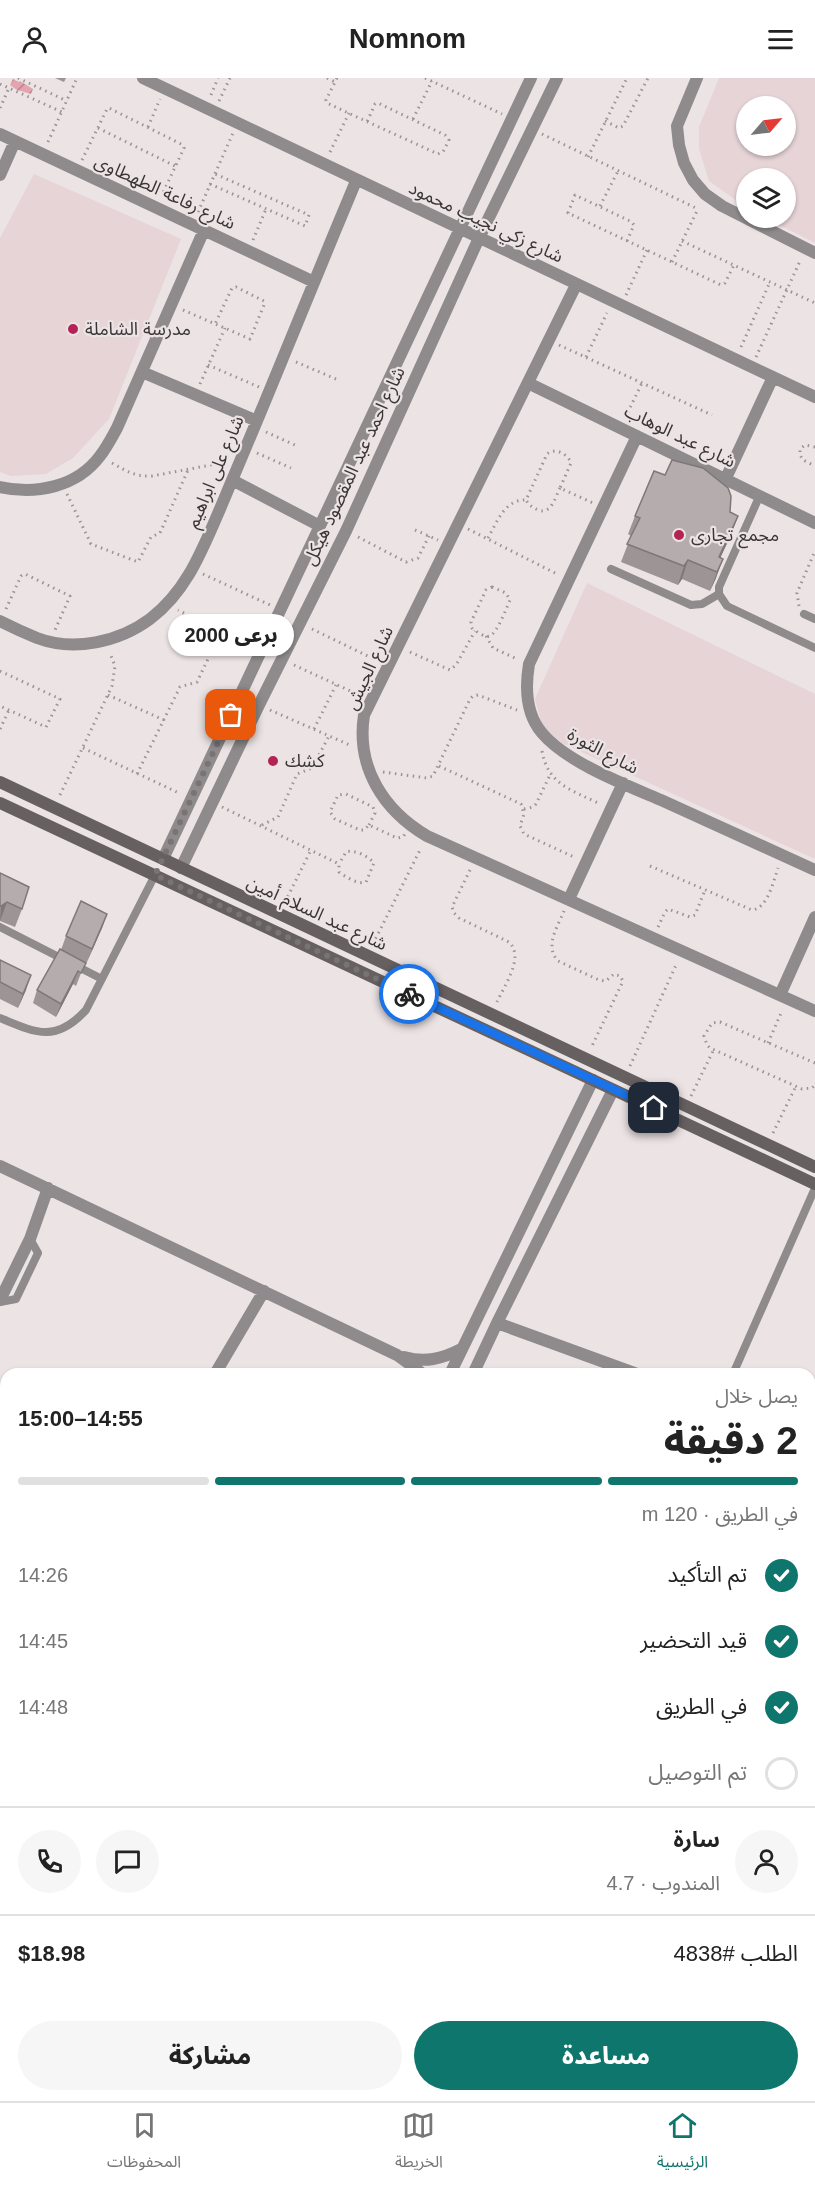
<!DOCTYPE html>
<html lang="ar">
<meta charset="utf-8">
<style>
body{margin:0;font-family:Arial,"Noto Sans Arabic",sans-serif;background:#f6f6f6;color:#222;direction:rtl;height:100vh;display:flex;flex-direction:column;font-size:22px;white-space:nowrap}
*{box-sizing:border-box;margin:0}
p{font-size:20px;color:#767676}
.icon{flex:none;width:33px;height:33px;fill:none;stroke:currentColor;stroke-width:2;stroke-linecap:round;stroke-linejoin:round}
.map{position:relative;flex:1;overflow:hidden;direction:ltr}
.drawer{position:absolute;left:0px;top:1290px;width:816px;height:734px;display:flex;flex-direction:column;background:#fff;border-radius:18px 18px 0 0;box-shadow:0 2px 4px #0004;direction:rtl}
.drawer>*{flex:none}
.needle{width:39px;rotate:62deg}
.tools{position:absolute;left:736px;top:18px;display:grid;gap:12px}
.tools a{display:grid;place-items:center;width:60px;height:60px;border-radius:50%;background:#fff;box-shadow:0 2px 4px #0004;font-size:30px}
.pin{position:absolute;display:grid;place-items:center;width:51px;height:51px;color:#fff;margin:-26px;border-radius:12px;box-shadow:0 3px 9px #0006}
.courier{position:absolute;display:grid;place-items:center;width:60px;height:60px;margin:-30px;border:4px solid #1a73e8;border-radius:50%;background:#fff;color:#222;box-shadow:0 2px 8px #0007}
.bubble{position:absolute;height:42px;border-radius:21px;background:#fff;box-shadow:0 2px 4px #0004;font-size:20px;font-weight:800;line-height:42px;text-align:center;direction:rtl}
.summary em{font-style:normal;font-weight:800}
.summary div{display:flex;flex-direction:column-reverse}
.summary{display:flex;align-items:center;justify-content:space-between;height:102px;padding:0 18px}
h1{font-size:39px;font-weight:800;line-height:45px}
.bar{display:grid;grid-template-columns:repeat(4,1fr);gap:9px 6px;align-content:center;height:72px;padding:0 18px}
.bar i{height:8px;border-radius:4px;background:#e0e0e0}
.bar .on{background:#0f766e}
.bar p{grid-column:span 4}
.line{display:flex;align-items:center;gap:15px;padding:0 18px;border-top:2px solid #e0e0e0}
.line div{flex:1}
.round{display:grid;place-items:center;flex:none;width:63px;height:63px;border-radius:32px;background:#f6f6f6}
ol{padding:0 18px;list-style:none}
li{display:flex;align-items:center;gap:18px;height:66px}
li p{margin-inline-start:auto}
li .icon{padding:6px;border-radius:50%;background:#0f766e;color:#fff;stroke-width:4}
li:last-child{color:#767676}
li i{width:33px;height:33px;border:3px solid #e0e0e0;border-radius:50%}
.cta{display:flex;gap:12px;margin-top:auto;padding:12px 18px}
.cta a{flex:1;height:69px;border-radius:36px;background:#0f766e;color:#fff;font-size:24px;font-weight:800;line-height:69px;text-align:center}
.cta a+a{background:#f6f6f6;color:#222}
header{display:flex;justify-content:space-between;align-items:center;height:78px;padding:0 18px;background:#fff;font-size:27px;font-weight:800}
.tab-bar{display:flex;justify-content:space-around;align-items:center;height:84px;border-top:2px solid #e0e0e0;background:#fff;font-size:16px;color:#767676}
.tab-bar a{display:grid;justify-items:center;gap:3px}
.tab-bar .on{color:#0f766e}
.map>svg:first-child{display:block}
.built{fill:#e6d4d7;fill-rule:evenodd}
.garden{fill:url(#garden-furrows)}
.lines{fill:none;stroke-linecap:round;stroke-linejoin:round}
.path{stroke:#9a9495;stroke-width:3;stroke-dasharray:1.5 4.5;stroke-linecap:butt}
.lane{stroke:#8f8b8c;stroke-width:8}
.street{stroke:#8f8b8c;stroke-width:12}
.secondary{stroke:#666061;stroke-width:12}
.wall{fill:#9c9495}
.shaded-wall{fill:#7f7879}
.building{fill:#b5acad;stroke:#7f7879;stroke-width:1.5}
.done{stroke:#787374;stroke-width:6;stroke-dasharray:0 10.8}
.route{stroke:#1a73e8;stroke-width:8}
.poi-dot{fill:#b32456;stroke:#ece3e4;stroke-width:2}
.labels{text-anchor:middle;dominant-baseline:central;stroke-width:4.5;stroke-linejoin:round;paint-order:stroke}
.street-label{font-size:18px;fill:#3a3637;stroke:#ece3e4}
.poi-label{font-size:18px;fill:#3a3637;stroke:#ece3e4;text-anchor:start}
</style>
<header><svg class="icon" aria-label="menu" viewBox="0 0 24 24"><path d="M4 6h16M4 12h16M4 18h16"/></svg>Nomnom<svg class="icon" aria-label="person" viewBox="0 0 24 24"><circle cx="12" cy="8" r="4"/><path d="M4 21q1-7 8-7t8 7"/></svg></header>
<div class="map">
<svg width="815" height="2023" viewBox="0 0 815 2023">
<defs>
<pattern id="garden-furrows" width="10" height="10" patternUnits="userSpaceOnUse" patternTransform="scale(1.5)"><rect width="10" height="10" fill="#e3a4b0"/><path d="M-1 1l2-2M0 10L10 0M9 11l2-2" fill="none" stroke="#b98690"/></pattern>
</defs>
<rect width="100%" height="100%" fill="#ece3e4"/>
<path class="built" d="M719,0H815V165L766,140H786V100H747V130L709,103L699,71V49ZM747,28H786V68H747Z
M34,96L181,161L109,341L73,380L46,396L11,398L0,394V160Z
M587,505L815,616V781L562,665L543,650L535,621Z"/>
<path class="garden" d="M13,1L19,4L20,3L33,11L31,16L17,12L10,7Z"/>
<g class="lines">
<path class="path" d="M18,0L67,23
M327,0L335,4
M337,0L326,22L327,25C363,42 401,59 438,76L443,74L449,62L445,57L378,25L375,26L367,44
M425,0L502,36
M0,6L62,34
M211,17L218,0
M219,23L230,0
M0,30L9,10
M413,41L432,3
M605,43L619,50L623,48L648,0
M148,49L160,21
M98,50L175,88
M542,56L698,131
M48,64L77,0
M330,74L349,35
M588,79L627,0
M82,82L107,31L109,30L183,67L184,70L162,117
M210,106L305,148L309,137L215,96
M600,128L618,93
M198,134L233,55
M253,162L266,131
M627,163L634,147L632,144L575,117L568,135L721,207L725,205L734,187
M682,163L815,225
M672,184L698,131
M626,217L647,172
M183,232L250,261L264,227V223L236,209L232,210L215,246
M559,267L712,337
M741,269L770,204
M586,279L607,235
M756,279L801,181
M296,284L336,301
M208,287L259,309
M200,306L225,250
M625,340L642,305
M266,354L297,368
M815,369L805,367L800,371V377L803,382L815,388
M257,375L291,390
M112,385C126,393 136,399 152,398L227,384
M560,410C555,420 551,437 538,432C532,429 529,427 526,422L547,376C555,369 568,376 571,385L560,410L593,425
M67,416L91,466L138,484L151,459L160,455L188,392
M468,451L559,497
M415,452L438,462
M358,459L406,484L418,480L429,458
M488,460C497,444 505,421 526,422
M203,496L270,527
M492,509L506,515L510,522C507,529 497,555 490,558C485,560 477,554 472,550L471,544L486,512Z
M799,528L797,515L815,473
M6,531L21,498L25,496L70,518L55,552
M312,551L376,582
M486,558L493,570L517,581
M410,574L450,592L456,587L475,553
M294,587L359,617
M0,593L60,621L46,649L0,628
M108,617L164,642
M270,632L352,668
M0,651L9,632
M314,651L336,607
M83,670L179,715
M542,673C548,707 572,712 600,726
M439,688L521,726L524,736L520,748L524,756L574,779
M383,694L427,700L433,698L470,621L473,618L478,617L517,632
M137,696L180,609L197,604L220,556L218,553L178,532
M60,717L112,608L115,588L110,575
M222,729L339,786V794C346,799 358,807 366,804L374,785C368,778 354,771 346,774L339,786
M524,731L533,729L536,726L550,697
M262,747L278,739L297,696L312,690L329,658
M369,747L375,735L373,729L346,716L338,717L330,734L335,741L360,752H364L369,747L397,760L403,759L405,756
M650,788L752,832C768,830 773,804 778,790
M470,792L452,829L454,835L459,840L509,864C525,879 504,908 497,924
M285,824L311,772
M564,833C558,848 544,868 558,883L599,902L606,903L614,896L620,898L623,903L592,968
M658,849L665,834L668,831L690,839L695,837L705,812
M373,866L421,770
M768,965L782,933
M815,985L720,944L712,945L704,958L707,967L710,970L802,1011L812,1010L815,1007
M630,988L677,885
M691,1018L714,971
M773,1055L796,1008"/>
<path class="lane" d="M760,417L719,509V516L727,528L815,570
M611,491L691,527L702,526L719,516
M804,536L815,541
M0,849L102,901
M0,940C36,955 56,965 86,932L155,797
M0,1224L16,1221L38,1175L30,1161
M733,1296L815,1110
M285,2023L288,2018"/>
<path class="street" d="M143,0L815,319
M697,0L677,48L679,67L684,85L693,102L705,116L722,128L815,175
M0,56L314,204
M0,97L15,63
M576,207L364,637C356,689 383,732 427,758L815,933
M142,294L257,343
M528,305L815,445
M637,358L529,586C525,610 526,636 542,655C566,684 626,707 661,722C712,745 764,769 815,792
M726,400L773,299
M232,402L320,448
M0,409C36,417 77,409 100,378C107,369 112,359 117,350L204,152
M0,543C12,549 25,555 37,560C74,574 119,564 150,541C187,513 202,472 220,431C235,396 249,361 264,326C295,251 325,177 356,103
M163,781L531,0
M181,790L259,627L346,453L479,160L557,0
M569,821L623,705
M780,917L815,839
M0,1088L397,1277L423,1296
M0,1222L30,1161L48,1110
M497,1245L637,1296
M404,1279C425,1285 442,1281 461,1271
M215,1296L264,1213
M450,1296L593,1002
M473,1296L497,1245L613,1012
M0,1317L6,1324
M0,1346L6,1354
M810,1360L815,1362
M810,1460L815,1462
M810,1493L815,1483
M0,1705L6,1708
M810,1823L815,1825
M810,1846L815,1848
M0,1924L6,1927
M0,1945L6,1948
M155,2018L166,2023
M202,2018L217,2020L241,2018
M529,2018L533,2023
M65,2023L68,2018
M263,2023L266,2018"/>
<path class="secondary" d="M0,704L815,1089
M0,725L815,1106"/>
</g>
<path class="wall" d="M55,0H66L64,4Z
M665,397L738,438L731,457L720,480L716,500L710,513L682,501L678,507L621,484L631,458L628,456L635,438Z
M0,795L22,831L15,849L0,843Z
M107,836L102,850L86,886L85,885L76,908L73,906L56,939L33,925L37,912L61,872L66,858Z
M0,882L26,912L18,930L0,921Z"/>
<path class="shaded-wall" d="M738,438L731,457L714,493L719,479Z
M723,481L716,500L710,513L717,494Z
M688,482L682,501L678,507L684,488Z
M7,824L0,843L1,828Z
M107,836L102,850L86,886L92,871Z
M78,893L73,906L56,939L61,926Z
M31,897L26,912L18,930L23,916Z"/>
<path class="building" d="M672,382L703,390L728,410L731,418L730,434L738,438L719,479L723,481L717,494L688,482L684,488L627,466L640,440L635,438L654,393L665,397Z
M0,795L29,809L22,831L7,824L1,828H0Z
M81,823L107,836L92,871L66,858Z
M60,871L86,885L81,895L78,893L61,926L37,912Z
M0,882L31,897L23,916L0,904Z
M478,2018H499L500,2019L503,2018L507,2023H470Z"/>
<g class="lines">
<path class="done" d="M231,637L155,797L409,916"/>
<path class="route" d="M409,916L654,1030"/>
</g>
<g class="poi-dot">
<circle cx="73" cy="251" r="6"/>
<circle cx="679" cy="457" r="6"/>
<circle cx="273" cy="683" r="6"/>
</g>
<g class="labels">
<g class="street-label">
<text transform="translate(165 114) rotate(25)">شارع رفاعة الطهطاوى</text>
<text transform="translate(486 144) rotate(25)">شارع زكي نجيب محمود</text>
<text transform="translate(680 358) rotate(26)">شارع عبد الوهاب</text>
<text transform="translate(354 388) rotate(-65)">شارع احمد عبد المقصود هيكل</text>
<text transform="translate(215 394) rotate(-67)">شارع على ابراهيم</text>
<text transform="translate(369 590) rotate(-65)">شارع الجيش</text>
<text transform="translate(603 673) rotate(28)">شارع الثورة</text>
<text transform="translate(317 835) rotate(25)">شارع عبد السلام أمين</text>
</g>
<g class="poi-label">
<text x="85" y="251">مدرسة الشاملة</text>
<text x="691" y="457">مجمع تجارى</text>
<text x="285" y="683">كشك</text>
</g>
</g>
</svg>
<div class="tools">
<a><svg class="needle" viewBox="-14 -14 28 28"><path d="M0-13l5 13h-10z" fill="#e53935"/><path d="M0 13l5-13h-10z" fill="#767676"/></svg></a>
<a><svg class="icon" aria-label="layers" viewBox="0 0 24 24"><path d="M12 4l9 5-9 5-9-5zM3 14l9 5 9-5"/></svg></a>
</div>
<div class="pin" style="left:231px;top:637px;background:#ea580c"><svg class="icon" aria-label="bag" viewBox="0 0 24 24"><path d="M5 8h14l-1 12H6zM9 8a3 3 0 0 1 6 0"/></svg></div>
<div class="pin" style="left:654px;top:1030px;background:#1f2937"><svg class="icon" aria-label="home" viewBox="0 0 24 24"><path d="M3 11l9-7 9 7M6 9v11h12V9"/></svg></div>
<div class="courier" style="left:409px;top:916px"><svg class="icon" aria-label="bike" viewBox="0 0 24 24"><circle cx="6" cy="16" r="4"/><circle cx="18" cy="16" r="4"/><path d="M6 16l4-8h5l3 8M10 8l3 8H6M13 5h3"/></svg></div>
<div class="bubble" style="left:168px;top:536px;width:126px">برعى 2000</div>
<section class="drawer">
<div class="summary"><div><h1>2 دقيقة</h1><p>يصل خلال</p></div><em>14:55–15:00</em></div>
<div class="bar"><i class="on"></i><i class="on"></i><i class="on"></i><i></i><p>في الطريق · 120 m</p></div>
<ol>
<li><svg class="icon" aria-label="check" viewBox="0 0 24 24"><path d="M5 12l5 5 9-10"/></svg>تم التأكيد<p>14:26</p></li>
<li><svg class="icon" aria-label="check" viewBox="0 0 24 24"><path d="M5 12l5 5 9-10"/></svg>قيد التحضير<p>14:45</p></li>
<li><svg class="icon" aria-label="check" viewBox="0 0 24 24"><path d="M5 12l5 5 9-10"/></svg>في الطريق<p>14:48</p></li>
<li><i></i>تم التوصيل</li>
</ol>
<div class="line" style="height:108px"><a class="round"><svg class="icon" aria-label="person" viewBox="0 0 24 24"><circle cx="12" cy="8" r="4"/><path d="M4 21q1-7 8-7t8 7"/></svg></a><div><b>سارة</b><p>المندوب · 4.7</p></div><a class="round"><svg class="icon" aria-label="chat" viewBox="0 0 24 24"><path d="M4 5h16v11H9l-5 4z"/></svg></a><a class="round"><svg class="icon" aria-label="phone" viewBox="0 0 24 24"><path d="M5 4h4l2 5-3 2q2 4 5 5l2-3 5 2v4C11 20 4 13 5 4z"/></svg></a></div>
<div class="line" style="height:78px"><div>الطلب #4838</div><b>$18.98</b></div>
<div class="cta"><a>مساعدة</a><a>مشاركة</a></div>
</section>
</div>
<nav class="tab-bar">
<a class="on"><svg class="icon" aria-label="home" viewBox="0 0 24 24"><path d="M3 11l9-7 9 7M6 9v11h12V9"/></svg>الرئيسية</a>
<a><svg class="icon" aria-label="map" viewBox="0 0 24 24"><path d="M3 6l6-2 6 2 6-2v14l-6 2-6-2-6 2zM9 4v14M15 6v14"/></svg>الخريطة</a>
<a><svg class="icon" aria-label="saved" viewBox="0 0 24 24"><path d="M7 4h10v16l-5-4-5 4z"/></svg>المحفوظات</a>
</nav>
